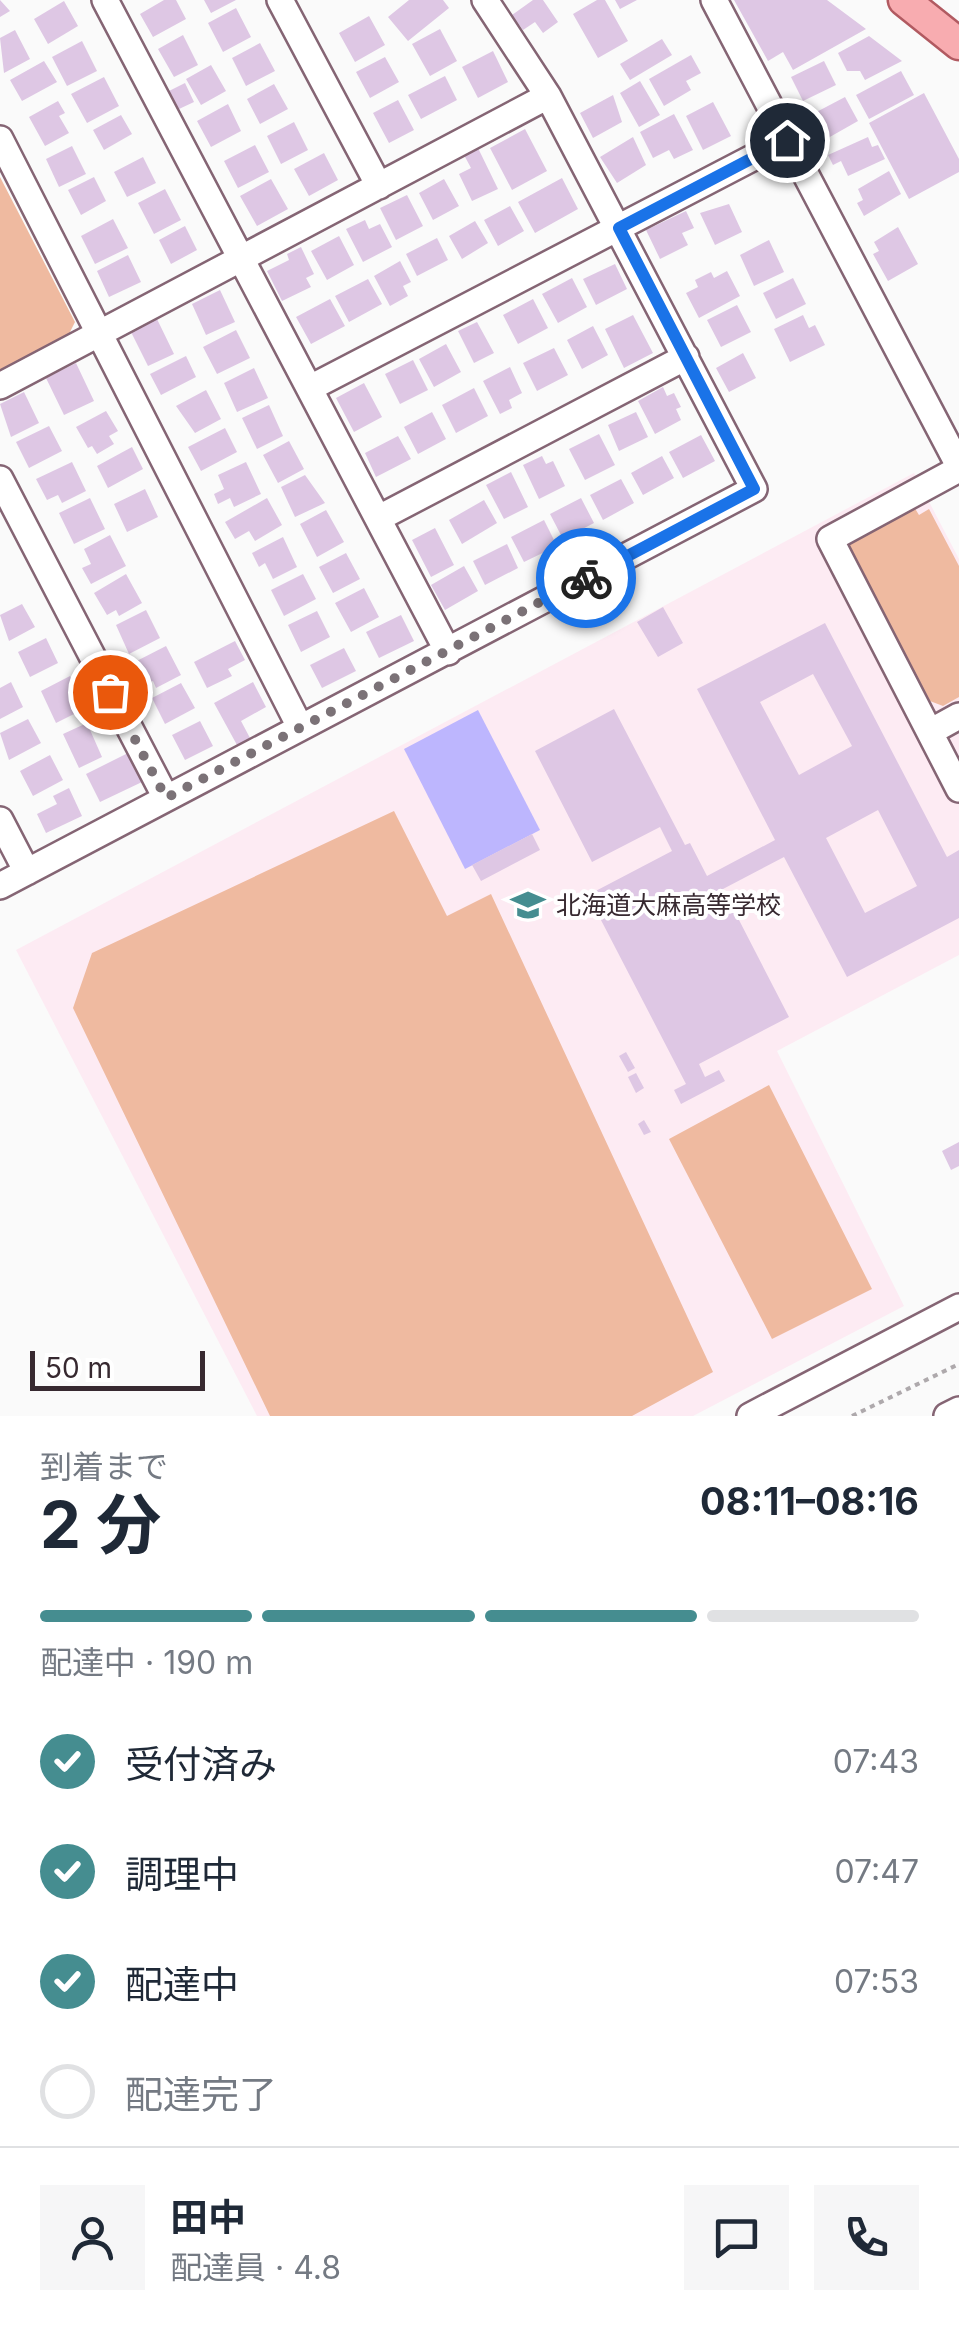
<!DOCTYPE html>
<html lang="ja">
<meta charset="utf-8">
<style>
body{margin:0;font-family:Inter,"Noto Sans JP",sans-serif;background:#f6f6f7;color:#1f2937;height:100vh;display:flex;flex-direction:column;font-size:38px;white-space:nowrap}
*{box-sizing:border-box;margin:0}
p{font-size:32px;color:#747a83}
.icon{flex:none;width:55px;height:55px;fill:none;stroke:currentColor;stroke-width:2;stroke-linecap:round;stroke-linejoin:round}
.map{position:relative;height:1416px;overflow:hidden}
.details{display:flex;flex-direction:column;background:#fff;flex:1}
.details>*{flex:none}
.scale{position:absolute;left:30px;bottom:25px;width:175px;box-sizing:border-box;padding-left:10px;border:5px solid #372930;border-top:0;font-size:28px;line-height:35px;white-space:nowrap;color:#372930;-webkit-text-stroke:8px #fff;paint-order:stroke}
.pin{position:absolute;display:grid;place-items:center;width:85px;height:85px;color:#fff;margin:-42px;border:5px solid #fff;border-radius:50%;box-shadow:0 2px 10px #0007}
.courier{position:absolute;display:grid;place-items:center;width:100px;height:100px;margin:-50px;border:8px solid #1a73e8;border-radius:50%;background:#fff;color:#222;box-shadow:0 2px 12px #0007}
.overview em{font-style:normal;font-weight:700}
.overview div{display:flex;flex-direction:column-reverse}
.overview{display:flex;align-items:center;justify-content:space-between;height:170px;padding:0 40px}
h1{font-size:65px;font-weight:700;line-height:75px}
.bar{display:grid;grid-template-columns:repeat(4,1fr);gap:15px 10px;align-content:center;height:120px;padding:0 40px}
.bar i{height:12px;border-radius:8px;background:#e0e1e3}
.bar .current{background:#458d90}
.bar p{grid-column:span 4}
.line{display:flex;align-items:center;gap:25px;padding:0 40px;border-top:2px solid #e0e1e3}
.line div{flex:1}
.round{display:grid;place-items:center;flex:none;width:105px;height:105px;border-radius:0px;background:#f6f6f7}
ol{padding:0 40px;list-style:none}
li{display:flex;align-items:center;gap:30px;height:110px}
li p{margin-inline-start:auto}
li .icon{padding:10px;border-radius:50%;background:#458d90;color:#fff;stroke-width:4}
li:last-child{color:#747a83}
li i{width:55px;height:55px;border:5px solid #e0e1e3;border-radius:50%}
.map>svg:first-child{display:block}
.built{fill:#fdebf3}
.green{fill:#efbaa0}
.water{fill:#bdb6fe}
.building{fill:#dec7e4;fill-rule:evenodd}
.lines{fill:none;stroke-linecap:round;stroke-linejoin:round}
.minor-casing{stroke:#856574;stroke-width:30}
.major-casing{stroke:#b15a61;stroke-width:35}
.path{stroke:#aea9ac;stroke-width:4;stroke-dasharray:5 5;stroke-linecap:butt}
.minor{stroke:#fff;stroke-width:25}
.major{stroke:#f8acb0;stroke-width:30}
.done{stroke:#7b7277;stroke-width:10;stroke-dasharray:0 18}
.route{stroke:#1a73e8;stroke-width:12}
.labels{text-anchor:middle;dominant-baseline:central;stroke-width:8;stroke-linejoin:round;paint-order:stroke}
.poi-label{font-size:25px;fill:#372930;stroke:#fff;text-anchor:start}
</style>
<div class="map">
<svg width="959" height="1416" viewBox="0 0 959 1416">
<rect width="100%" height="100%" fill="#fafafa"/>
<path class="built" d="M914,473L959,559V955L777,1051L904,1306L693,1416H257L16,950Z"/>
<path class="green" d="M0,177L75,322L66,340L0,371Z
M911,502L919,515L929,509L959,566V697L943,706L930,701L847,545L854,534Z
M394,811L447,916L491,894L713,1372L632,1416H270L73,1008L92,953Z
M769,1085L872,1289L772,1339L669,1139Z"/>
<path class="water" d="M478,710L540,830L465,869L404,749Z"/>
<path class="building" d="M0,0L10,11L0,17Z
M164,0H176L186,19L153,37L140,14Z
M204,0H236L211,13Z
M409,0H443L449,8L408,41L388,17Z
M533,0H543L558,22L543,33L535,22L523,30L512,15Z
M597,0H605L628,41L598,58L573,14Z
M615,0H637L620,9Z
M734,0H827L866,29L793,70L783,52L768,61Z
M64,1L78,26L48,44L34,19Z
M236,8L251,37L223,52L208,23Z
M369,16L385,45L355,62L339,33Z
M440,29L457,61L430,76L412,44Z
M15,30L30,59L4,73L0,38Z
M183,35L198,65L174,77L158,49Z
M869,36L902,61L865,80L860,71H847L838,53Z
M662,39L672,55L630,80L620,64Z
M82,41L97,71L67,86L52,57Z
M260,43L275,71L246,86L232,58Z
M493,51L508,82L478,98L462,67Z
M691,55L701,73L686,81L691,90L664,106L649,79Z
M385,57L399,82L370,98L356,72Z
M44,61L57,82L22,101L10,80Z
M824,61L836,85L803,101L791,77Z
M211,65L226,91L201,105L186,79Z
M901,71L914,95L869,119L856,95Z
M445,76L457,100L421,119L408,95Z
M104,77L119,106L87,123L71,94Z
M640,81L660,115L639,127L620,93Z
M185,83L194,102L179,109L169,91Z
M274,84L288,109L260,124L247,99Z
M924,93L959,159V172L909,199L869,123Z
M613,95L622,122L593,138L580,113Z
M845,97L858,121L821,142L807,117Z
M398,100L414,130L389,143L373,113Z
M58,101L65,113L59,116L69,133L45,146L29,117Z
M713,102L731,136L703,150L686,116Z
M228,104L241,131L211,147L197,121Z
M674,114L693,150L674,159L669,150L653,158L640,132Z
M121,115L132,134L104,150L93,130Z
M294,122L308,150L281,164L267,136Z
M525,129L547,171L512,190L490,148Z
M633,137L646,165L617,183L600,157Z
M868,137L872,147L878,145L885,159L848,176L841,161L833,165L828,155Z
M255,145L269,172L238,188L224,161Z
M72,146L86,174L59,187L46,159Z
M478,148L498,189L472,201L459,174L471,168L464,155Z
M324,153L338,180L309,196L294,169Z
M143,157L156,183L127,197L114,172Z
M889,171L901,194L864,216L857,203L863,200L858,189Z
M94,177L106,201L81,215L68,190Z
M562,178L578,209L535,233L518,202Z
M271,179L288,209L257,226L240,196Z
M444,179L459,206L433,220L419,193Z
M165,189L181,220L154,234L138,203Z
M407,195L423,226L396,240L380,208Z
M729,204L742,232L715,245L700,213Z
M510,206L524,231L498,246L484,220Z
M686,211L694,228L682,233L688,245L660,259L646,230Z
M113,219L128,248L95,264L81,236Z
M365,220L369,229L380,224L392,247L363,262L346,229Z
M475,221L488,243L462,259L449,236Z
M185,226L197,250L171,264L159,240Z
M898,227L918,264L888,281L873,254L879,251L874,242Z
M339,236L354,265L327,280L311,251Z
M437,238L448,260L417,276L406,254Z
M769,240L784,272L754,286L740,255Z
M301,247L314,274L306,278L311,287L282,301L267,271L289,260L287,254Z
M128,255L141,282L109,297L97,271Z
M400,261L411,282L403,286L408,296L390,306L374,276Z
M615,264L627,289L596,305L583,279Z
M727,271L740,296L699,318L686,293L698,287L695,280L711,272L714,278Z
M572,278L587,307L558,323L542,294Z
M793,278L806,304L776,319L763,293Z
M368,279L382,304L349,322L335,296Z
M220,290L235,322L206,335L192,304Z
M330,299L345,326L311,344L296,317Z
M533,299L548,328L518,344L503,315Z
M737,305L751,332L721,347L707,320Z
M633,315L653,353L624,368L605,329Z
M803,315L809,328L815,325L825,345L790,362L774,329Z
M157,319L174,354L148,366L131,332Z
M477,322L494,353L474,363L458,331Z
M593,326L608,355L582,369L567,340Z
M236,330L250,358L217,374L203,347Z
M446,344L461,372L434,387L419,359Z
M554,348L568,375L537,391L523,363Z
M743,353L756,378L729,392L716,368Z
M186,356L196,377L161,395L150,374Z
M413,360L428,390L400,404L385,374Z
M76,363L94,401L64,415L46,378Z
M510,367L522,393L509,400L512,408L500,414L483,381Z
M254,368L268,398L237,412L224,383Z
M364,383L382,417L354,432L336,398Z
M663,387L667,396L674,393L681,407L676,409L681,420L655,434L638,401Z
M474,388L488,416L456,433L442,405Z
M206,390L221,419L195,433L176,406Z
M24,392L39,423L11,437L0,404Z
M269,405L283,436L257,449L242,418Z
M106,411L118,431L109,436L114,444L97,454L92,446L88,448L76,427Z
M432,412L446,439L418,454L404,427Z
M636,412L648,437L619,451L608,425Z
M49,426L62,451L29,468L16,442Z
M225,428L237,452L201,471L188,447Z
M599,434L615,465L585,480L569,449Z
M701,435L715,461L683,478L669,452Z
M398,436L411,459L376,477L365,453Z
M289,441L304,469L278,483L263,455Z
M132,447L143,469L108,488L97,466Z
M542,456L546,464L553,461L565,486L539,499L523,465Z
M662,456L674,478L643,495L631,473Z
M72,462L86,491L62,503L58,495L47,500L36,479Z
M246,462L261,494L234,507L230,498L218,504L214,494L224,489L218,475Z
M511,472L528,507L504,519L486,485Z
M305,475L325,503L295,517L281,487Z
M621,479L634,503L603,520L590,495Z
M145,489L158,517L127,532L114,504Z
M90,498L105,529L74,544L59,513Z
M267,498L282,525L255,541L249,531L235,539L225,522Z
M581,498L594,523L563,539L550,514Z
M484,500L497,523L462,544L449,520Z
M326,510L344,542L317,557L300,524Z
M544,520L557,546L524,562L511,537Z
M435,528L454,565L431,577L412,540Z
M110,535L126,566L91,584L82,568L91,564L84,549Z
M283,537L297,567L273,579L265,563L259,567L252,553Z
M507,544L518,568L485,585L473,561Z
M346,553L360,579L333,593L319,567Z
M464,566L478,591L445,610L431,585Z
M126,574L142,603L119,616L116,610L107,615L94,593Z
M303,574L316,599L284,616L271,590Z
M364,588L379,617L351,632L335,603Z
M22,604L35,627L9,641L0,615Z
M663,607L683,643L658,657L637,622Z
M146,610L160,638L129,654L116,625Z
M317,611L330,637L301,652L288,625Z
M401,615L414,641L379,658L366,632Z
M825,623L947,857L959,850V918L847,977L784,857L723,889L789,1017L699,1064L705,1077L719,1070L725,1081L681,1104L674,1090L686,1084L588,895L672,851L660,827L592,862L535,751L614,709L685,845L690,843L707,876L775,840L697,689ZM813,674L852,746L799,775L760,702ZM878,810L917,886L865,913L826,838Z
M46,638L58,663L30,677L18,652Z
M235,641L245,660L228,669L232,676L207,688L194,662Z
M166,646L181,675L156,688L153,681L146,684L141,676L132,681L125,667Z
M344,648L356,671L322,688L310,665Z
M70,676L86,708L56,723L41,691Z
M11,682L23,707L0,719V688Z
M253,682L266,707L241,721L250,738L237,745L214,703Z
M181,683L195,708L165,724L152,698Z
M28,719L41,743L9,760L0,733Z
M200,721L213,746L185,760L172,735Z
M87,723L102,757L79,768L63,734Z
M128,753L142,782L100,802L86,774Z
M50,755L63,780L33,796L20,771Z
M69,788L82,816L46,833L37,814L57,804L53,796Z
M532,834L540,850L481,881L472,865Z
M626,1052L635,1068L628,1072L619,1056Z
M636,1073L644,1088L636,1093L628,1077Z
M644,1120L651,1132L644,1135L638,1124Z
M959,1142V1166L951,1170L942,1151Z"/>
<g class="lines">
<g class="minor-casing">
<path id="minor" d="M105,0L448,652
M280,0L379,186
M714,0L959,466
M0,139L300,727
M0,386L548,96
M312,387L787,140
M959,469L830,539L959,789
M0,479L166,798
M379,518L686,357
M930,732L959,716
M0,820L27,872
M0,886L754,489L548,96L485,0
M750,1416L959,1307
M947,1416L959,1410"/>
</g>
<g class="major-casing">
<path id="major" d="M904,0L959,44"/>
</g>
<path class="path" d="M852,1416L959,1364"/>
<use href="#minor" class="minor"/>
<use href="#major" class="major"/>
</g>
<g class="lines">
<path class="done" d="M110,692L166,798L586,578"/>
<path class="route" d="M586,578L754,489L619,228L787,140"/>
</g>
<defs>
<g id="school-bare" transform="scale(2.7)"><path d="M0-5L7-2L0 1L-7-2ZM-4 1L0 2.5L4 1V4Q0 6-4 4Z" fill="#458d90" stroke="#fff" stroke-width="2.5" paint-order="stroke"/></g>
</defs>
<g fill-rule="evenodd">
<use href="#school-bare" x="528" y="905"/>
</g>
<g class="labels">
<g class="poi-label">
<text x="556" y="905">北海道大麻高等学校</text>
</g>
</g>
</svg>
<div class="scale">50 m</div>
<div class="pin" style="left:110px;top:692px;background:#ea580c"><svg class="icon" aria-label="bag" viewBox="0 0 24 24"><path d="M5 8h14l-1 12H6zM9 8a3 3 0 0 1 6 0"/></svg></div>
<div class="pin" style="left:787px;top:140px;background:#1f2937"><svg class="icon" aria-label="home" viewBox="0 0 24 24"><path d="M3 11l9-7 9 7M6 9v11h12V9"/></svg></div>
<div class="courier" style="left:586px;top:578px"><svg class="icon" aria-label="bike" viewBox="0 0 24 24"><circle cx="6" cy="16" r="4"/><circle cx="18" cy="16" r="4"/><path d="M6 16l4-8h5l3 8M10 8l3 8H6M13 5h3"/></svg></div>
</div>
<section class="details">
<div class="overview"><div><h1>2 分</h1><p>到着まで</p></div><em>08:11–08:16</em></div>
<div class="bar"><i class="current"></i><i class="current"></i><i class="current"></i><i></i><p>配達中 · 190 m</p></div>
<ol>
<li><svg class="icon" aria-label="check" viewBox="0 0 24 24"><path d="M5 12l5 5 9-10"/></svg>受付済み<p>07:43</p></li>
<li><svg class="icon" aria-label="check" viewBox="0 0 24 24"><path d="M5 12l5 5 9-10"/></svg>調理中<p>07:47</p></li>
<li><svg class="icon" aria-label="check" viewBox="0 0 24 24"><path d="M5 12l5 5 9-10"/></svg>配達中<p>07:53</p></li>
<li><i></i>配達完了</li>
</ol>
<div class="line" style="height:180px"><a class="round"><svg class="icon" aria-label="person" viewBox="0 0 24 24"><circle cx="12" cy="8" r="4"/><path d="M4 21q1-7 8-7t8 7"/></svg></a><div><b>田中</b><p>配達員 · 4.8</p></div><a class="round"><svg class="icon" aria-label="chat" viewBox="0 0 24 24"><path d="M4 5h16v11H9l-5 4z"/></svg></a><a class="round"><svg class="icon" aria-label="phone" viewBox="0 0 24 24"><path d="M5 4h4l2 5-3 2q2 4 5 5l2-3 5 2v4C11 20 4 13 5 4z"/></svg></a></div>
</section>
